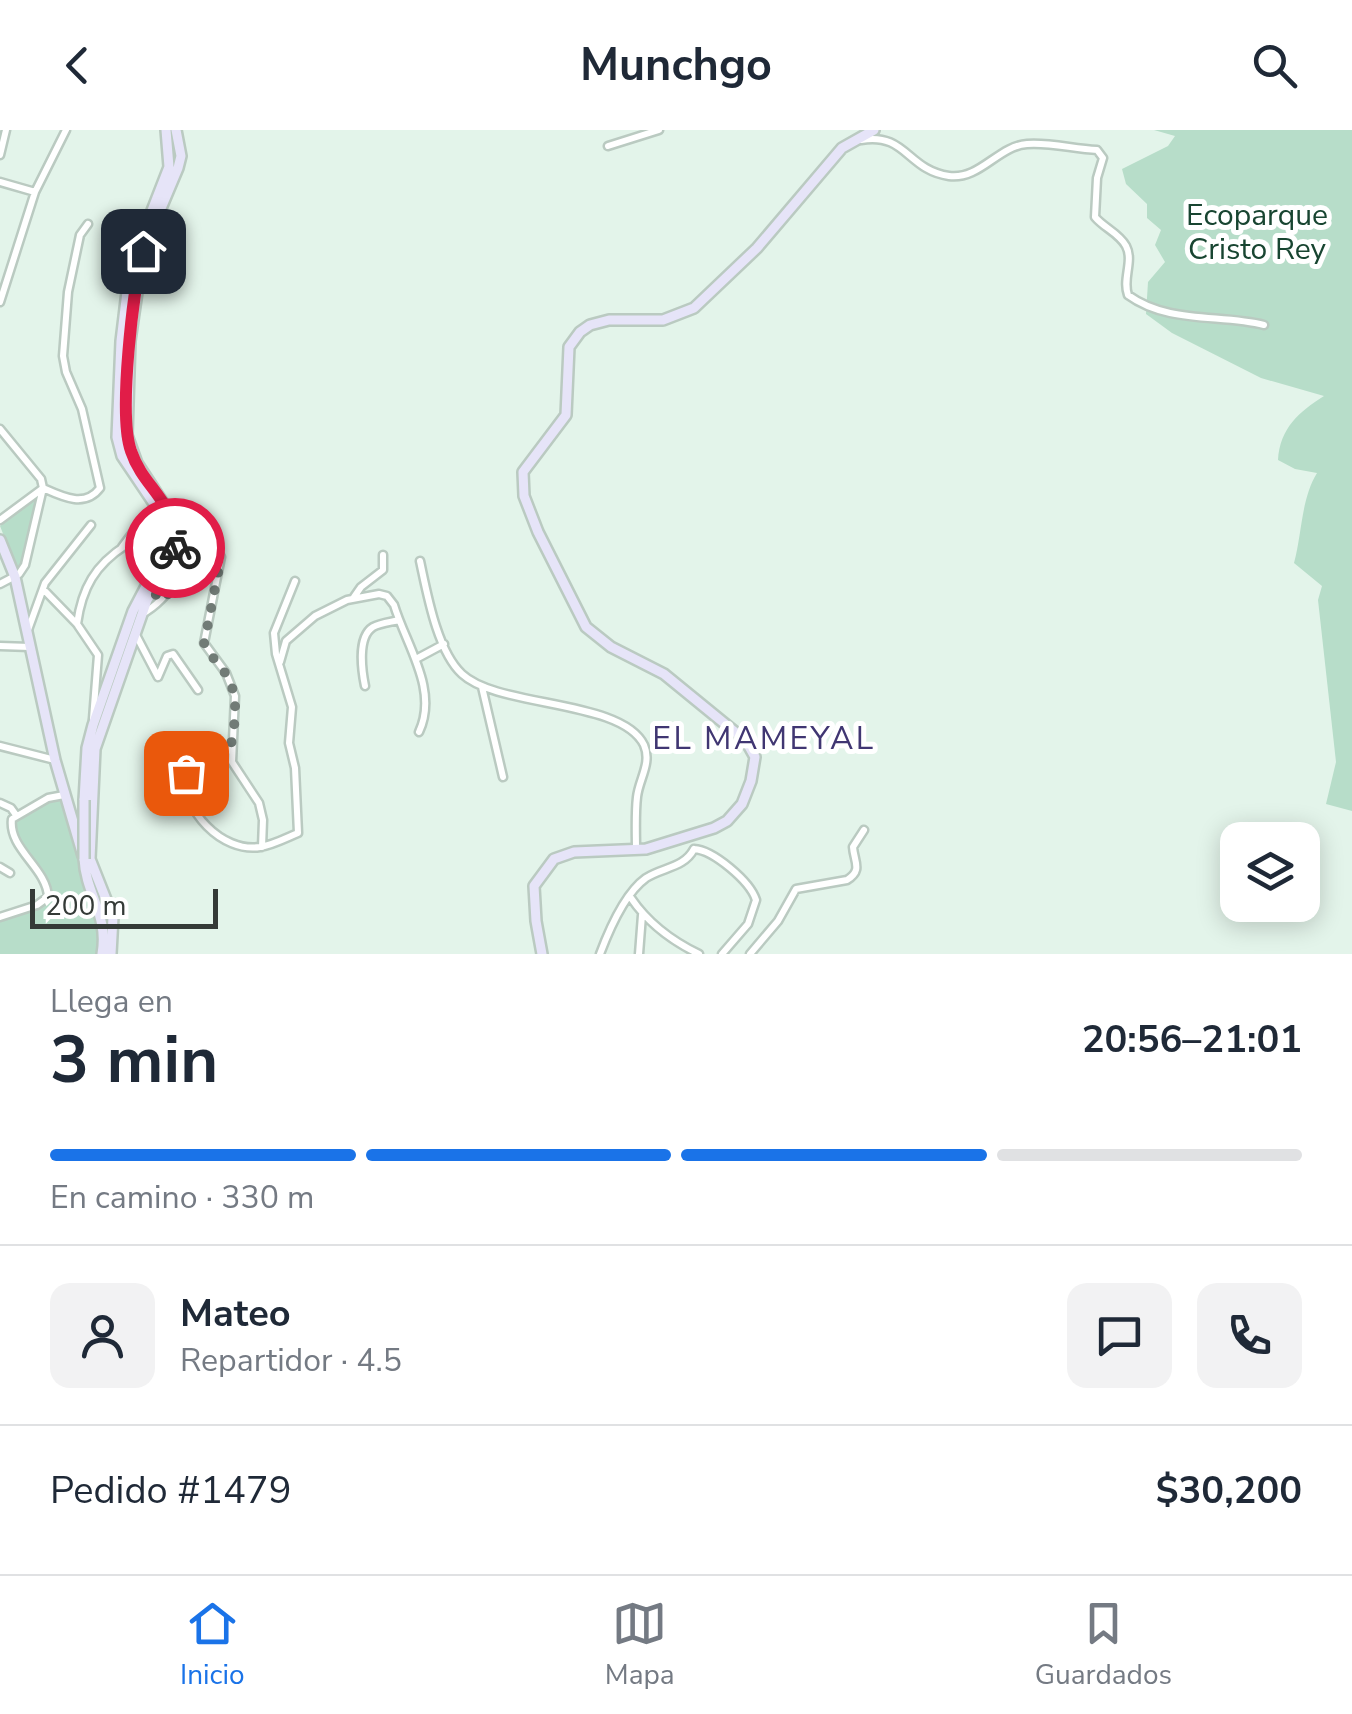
<!DOCTYPE html>
<html lang="es">
<meta charset="utf-8">
<style>
body{margin:0;font-family:"Nunito Sans",sans-serif;background:#f2f2f3;color:#1f2937;height:100vh;display:flex;flex-direction:column;font-size:38px;white-space:nowrap}
*{box-sizing:border-box;margin:0}
p{font-size:32px;color:#747a83}
.icon{flex:none;width:55px;height:55px;fill:none;stroke:currentColor;stroke-width:2;stroke-linecap:round;stroke-linejoin:round}
.map{position:relative;height:824px;overflow:hidden}
.drawer{display:flex;flex-direction:column;background:#fff;flex:1}
.drawer>*{flex:none}
.buttons{position:absolute;left:1220px;top:692px;display:grid;gap:20px}
.buttons a{display:grid;place-items:center;width:100px;height:100px;border-radius:20px;background:#fff;box-shadow:0 5px 25px #0003;font-size:50px}
.scale{position:absolute;left:30px;bottom:25px;width:188px;box-sizing:border-box;padding-left:10px;border:5px solid #343a37;border-top:0;font-size:28px;line-height:35px;white-space:nowrap;color:#343a37;-webkit-text-stroke:8px #fff;paint-order:stroke}
.pin{position:absolute;display:grid;place-items:center;width:85px;height:85px;color:#fff;margin:-42px;border-radius:20px;box-shadow:0 5px 15px #0006}
.courier{position:absolute;display:grid;place-items:center;width:100px;height:100px;margin:-50px;border:8px solid #e11d48;border-radius:50%;background:#fff;color:#222;box-shadow:0 2px 12px #0007}
.overview em{font-style:normal;font-weight:700}
.overview div{display:flex;flex-direction:column-reverse}
.overview{display:flex;align-items:center;justify-content:space-between;height:170px;padding:0 50px}
h1{font-size:65px;font-weight:700;line-height:75px}
.bar{display:grid;grid-template-columns:repeat(4,1fr);gap:15px 10px;align-content:center;height:120px;padding:0 50px}
.bar i{height:12px;border-radius:8px;background:#e0e1e3}
.bar .on{background:#1a73e8}
.bar p{grid-column:span 4}
.line{display:flex;align-items:center;gap:25px;padding:0 50px;border-top:2px solid #e0e1e3}
.line div{flex:1}
.round{display:grid;place-items:center;flex:none;width:105px;height:105px;border-radius:20px;background:#f2f2f3}
header{display:flex;justify-content:space-between;align-items:center;height:130px;padding:0 50px;background:#fff;font-size:45px;font-weight:700}
.tabs{display:flex;justify-content:space-around;align-items:center;height:140px;border-top:2px solid #e0e1e3;background:#fff;font-size:28px;color:#747a83}
.tabs a{display:grid;justify-items:center;gap:5px}
.tabs .on{color:#1a73e8}
.map>svg:first-child{display:block}
.green{fill:#b7ddc9}
.lines{fill:none;stroke-linecap:round;stroke-linejoin:round}
.street-casing{stroke:#bacac1;stroke-width:11}
.secondary-casing{stroke:#bacac1;stroke-width:14}
.street{stroke:#fff;stroke-width:6}
.secondary{stroke:#e6e4f8;stroke-width:9}
.secondary-bridge-casing{stroke:#bacac1;stroke-width:14;stroke-linecap:butt}
.secondary-bridge{stroke:#e6e4f8;stroke-width:9}
.done{stroke:#717b76;stroke-width:10;stroke-dasharray:0 18}
.route{stroke:#e11d48;stroke-width:12}
.labels{text-anchor:middle;dominant-baseline:central;stroke-width:10;stroke-linejoin:round;paint-order:stroke}
.park-label{font-size:30px;fill:#184531;stroke:#fff}
.neighbourhood-label{font-size:32px;letter-spacing:2.5px;fill:#403672;stroke:#fff}
</style>
<header><svg class="icon" aria-label="back" viewBox="0 0 24 24"><path d="M15 5l-7 7 7 7"/></svg>Munchgo<svg class="icon" aria-label="search" viewBox="0 0 24 24"><circle cx="10" cy="10" r="6"/><path d="M15 15l6 6"/></svg></header>
<div class="map">
<svg width="1352" height="824" viewBox="0 0 1352 824">
<rect width="100%" height="100%" fill="#e3f4ea"/>
<path class="green" d="M1154,0H1352V681L1326,674L1336,632L1318,470L1322,456L1294,433C1302,404 1301,369 1317,343L1295,339L1278,330C1280,298 1299,282 1324,266L1261,248L1172,203L1146,184L1148,152L1165,132L1155,115L1161,100L1147,88V74L1126,54L1122,39L1168,16L1175,6Z
M36,369L21,433L17,439L0,396Z
M64,665L101,783L102,824H0V787L37,775L48,762L10,696L22,681Z"/>
<g class="lines">
<g class="street-casing">
<path id="street" d="M861,10C906,2 907,40 949,46C980,50 998,16 1027,14C1049,12 1074,19 1097,20L1103,28L1097,48L1095,87C1104,98 1119,103 1126,116C1134,131 1122,149 1128,165C1168,194 1220,184 1264,195
M608,16L659,0
M0,25L6,0
M0,52L35,62
M0,172L35,62L66,0
M0,299L41,349L43,358
M43,358C63,367 85,378 100,358L82,279L66,242L63,226L68,162L80,105L88,94
M0,390L42,359
M420,431C427,463 437,521 462,544C498,578 622,569 644,615C652,633 639,649 637,667C635,684 636,703 636,720
M0,454L19,444L25,435L43,358
M43,459L77,494L98,525L93,589
M354,467L361,457L383,440V425
M142,484C171,469 180,437 209,421L219,424L221,427L204,513L226,543L235,566L232,632L259,673L263,690L262,717
M77,494C82,458 95,435 126,415C136,409 146,405 152,396L149,391L143,389L122,417
M28,500L45,453L91,395
M136,505L158,547
M0,516L30,517
M416,529L444,514
M280,532L286,511L315,486L347,470L379,464L387,466L394,475C406,515 439,560 419,602
M158,547L167,526L173,524L198,560
M365,556C362,541 357,507 373,497C380,493 391,492 399,490
M482,557L503,647
M0,616L55,630
M230,620L207,625L186,643C181,680 222,723 260,717C273,715 286,708 298,703L295,638L289,613L292,577L276,524L274,503L295,451
M0,673L11,678L16,685
M694,719C713,720 750,751 756,770L748,794L722,824
M0,737L10,743
M631,768C648,793 672,811 699,824
M0,787L37,775L48,767C47,738 8,719 12,689L48,668L64,665
M600,824C609,800 625,763 646,748C663,737 684,738 694,719
M639,824L642,785
M750,824L778,791L796,759L847,750C863,740 854,732 853,717L864,700"/>
</g>
<g class="secondary-casing">
<path id="secondary" d="M0,410L15,447L55,630L83,726
M84,670L87,618L93,595L133,481L166,418L163,387L122,326L117,307L121,211L130,137L169,37L166,0
M84,729C86,765 109,785 102,824
M111,824L113,787L90,729L95,619L147,470L172,432L176,405L171,385L137,333L127,305L130,211L143,121L178,38L181,26L176,0
M542,824L536,791L534,756L554,729L574,722L646,719L714,698L727,691L742,674L751,651L755,627L746,611L664,544L611,517L586,497L538,402L524,366L523,342L566,285L569,217L580,202L590,195L609,190H663L694,178L757,118L842,18L874,0"/>
</g>
<use href="#street" class="street"/>
<use href="#secondary" class="secondary"/>
<g class="secondary-bridge-casing">
<path id="secondary-bridge" d="M84,729V670"/>
</g>
<use href="#secondary-bridge" class="secondary-bridge"/>
</g>
<g class="lines">
<path class="done" d="M175,418L166,445L153,459L158,469L164,470C178,450 189,425 215,421L221,428L204,514C208,525 217,530 223,540C241,564 235,593 230,620L207,625L186,643"/>
<path class="route" d="M143,121C133,160 118,285 131,321C144,360 177,370 175,418"/>
</g>
<g class="labels">
<g class="park-label">
<text x="1257" y="85">Ecoparque<tspan x="1257" dy="34">Cristo Rey</tspan></text>
</g>
<g class="neighbourhood-label">
<text x="764" y="608">EL MAMEYAL</text>
</g>
</g>
</svg>
<div class="buttons">
<a><svg class="icon" aria-label="layers" viewBox="0 0 24 24"><path d="M12 4l9 5-9 5-9-5zM3 14l9 5 9-5"/></svg></a>
</div>
<div class="scale">200 m</div>
<div class="pin" style="left:186px;top:643px;background:#ea580c"><svg class="icon" aria-label="bag" viewBox="0 0 24 24"><path d="M5 8h14l-1 12H6zM9 8a3 3 0 0 1 6 0"/></svg></div>
<div class="pin" style="left:143px;top:121px;background:#1f2937"><svg class="icon" aria-label="home" viewBox="0 0 24 24"><path d="M3 11l9-7 9 7M6 9v11h12V9"/></svg></div>
<div class="courier" style="left:175px;top:418px"><svg class="icon" aria-label="bike" viewBox="0 0 24 24"><circle cx="6" cy="16" r="4"/><circle cx="18" cy="16" r="4"/><path d="M6 16l4-8h5l3 8M10 8l3 8H6M13 5h3"/></svg></div>
</div>
<section class="drawer">
<div class="overview"><div><h1>3 min</h1><p>Llega en</p></div><em>20:56–21:01</em></div>
<div class="bar"><i class="on"></i><i class="on"></i><i class="on"></i><i></i><p>En camino · 330 m</p></div>
<div class="line" style="height:180px"><a class="round"><svg class="icon" aria-label="person" viewBox="0 0 24 24"><circle cx="12" cy="8" r="4"/><path d="M4 21q1-7 8-7t8 7"/></svg></a><div><b>Mateo</b><p>Repartidor · 4.5</p></div><a class="round"><svg class="icon" aria-label="chat" viewBox="0 0 24 24"><path d="M4 5h16v11H9l-5 4z"/></svg></a><a class="round"><svg class="icon" aria-label="phone" viewBox="0 0 24 24"><path d="M5 4h4l2 5-3 2q2 4 5 5l2-3 5 2v4C11 20 4 13 5 4z"/></svg></a></div>
<div class="line" style="height:130px"><div>Pedido #1479</div><b>$30,200</b></div>
</section>
<nav class="tabs">
<a class="on"><svg class="icon" aria-label="home" viewBox="0 0 24 24"><path d="M3 11l9-7 9 7M6 9v11h12V9"/></svg>Inicio</a>
<a><svg class="icon" aria-label="map" viewBox="0 0 24 24"><path d="M3 6l6-2 6 2 6-2v14l-6 2-6-2-6 2zM9 4v14M15 6v14"/></svg>Mapa</a>
<a><svg class="icon" aria-label="saved" viewBox="0 0 24 24"><path d="M7 4h10v16l-5-4-5 4z"/></svg>Guardados</a>
</nav>
